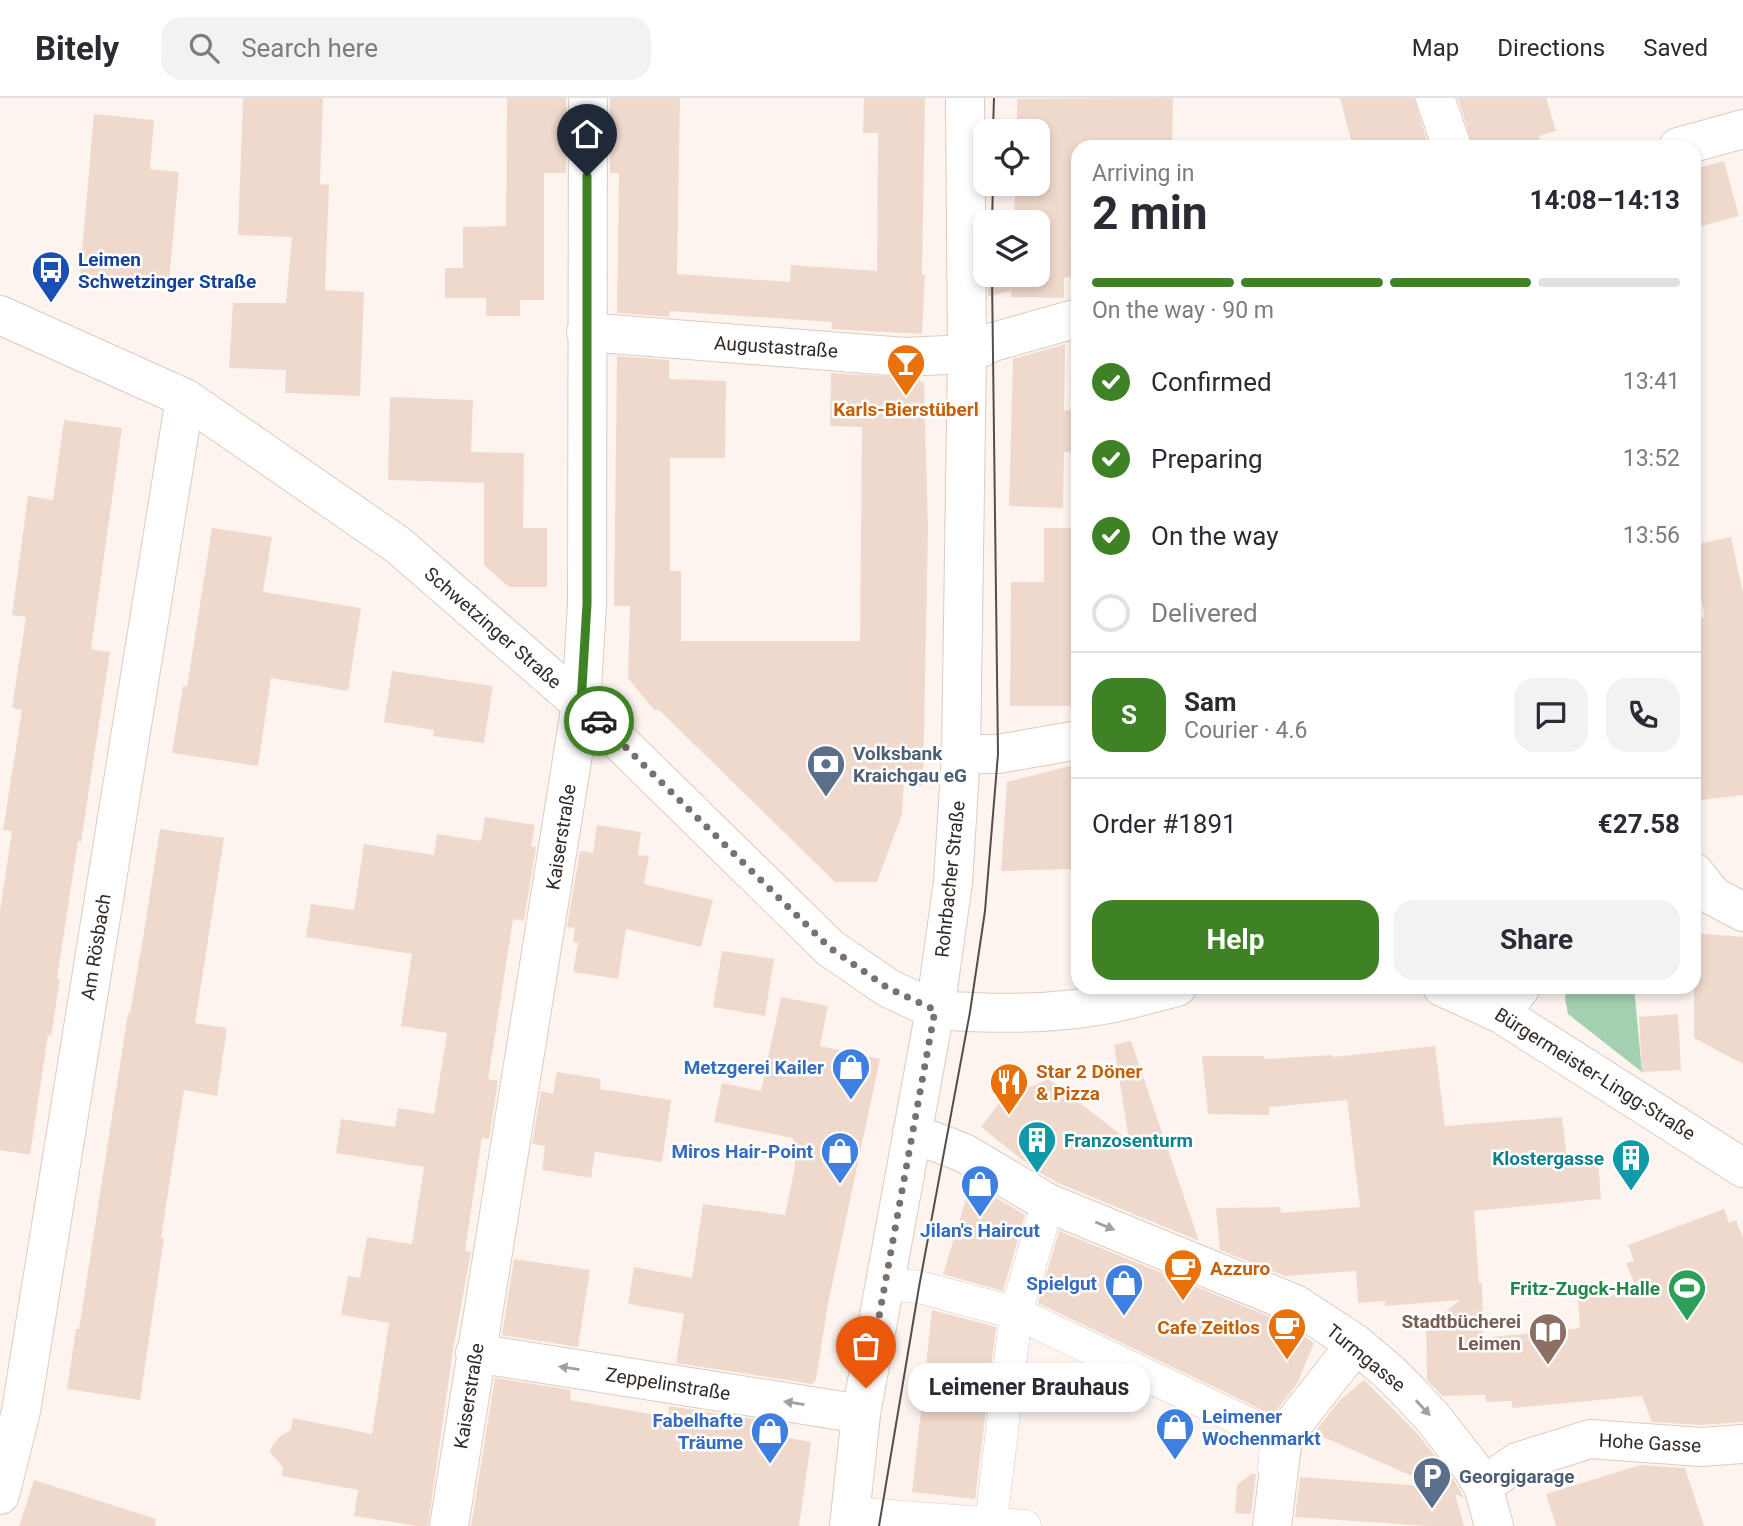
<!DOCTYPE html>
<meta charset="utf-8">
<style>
body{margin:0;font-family:Roboto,sans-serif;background:#f2f2f3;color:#2b2b33;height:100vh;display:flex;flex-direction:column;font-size:26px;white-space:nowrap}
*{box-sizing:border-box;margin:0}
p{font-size:23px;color:#7c7c81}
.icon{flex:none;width:38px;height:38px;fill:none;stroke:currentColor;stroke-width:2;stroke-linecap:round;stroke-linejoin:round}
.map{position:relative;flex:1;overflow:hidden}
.side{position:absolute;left:1071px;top:42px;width:630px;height:854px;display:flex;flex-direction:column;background:#fff;border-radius:21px;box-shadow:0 4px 10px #0003}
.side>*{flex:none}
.fabs{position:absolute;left:973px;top:21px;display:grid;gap:14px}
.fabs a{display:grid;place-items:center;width:77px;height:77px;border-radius:14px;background:#fff;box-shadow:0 4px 10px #0003;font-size:35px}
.pin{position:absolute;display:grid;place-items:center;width:60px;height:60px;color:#fff;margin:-72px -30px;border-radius:50% 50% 50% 0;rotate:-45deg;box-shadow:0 0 7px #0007}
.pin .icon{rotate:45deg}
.courier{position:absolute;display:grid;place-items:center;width:70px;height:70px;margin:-35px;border:5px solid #3e8225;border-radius:50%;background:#fff;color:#222;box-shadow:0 2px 9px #0007}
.bubble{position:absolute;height:49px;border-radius:21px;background:#fff;box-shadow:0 4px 10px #0003;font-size:23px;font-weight:700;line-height:49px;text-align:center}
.head em{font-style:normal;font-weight:700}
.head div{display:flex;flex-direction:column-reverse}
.head{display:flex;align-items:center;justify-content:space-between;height:119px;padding:0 21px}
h1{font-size:46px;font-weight:700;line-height:52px}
.bar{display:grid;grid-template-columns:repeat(4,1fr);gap:10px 7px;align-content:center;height:84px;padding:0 21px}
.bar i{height:9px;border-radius:5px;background:#e1e1e2}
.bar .current{background:#3e8225}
.bar p{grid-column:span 4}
.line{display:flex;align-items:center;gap:18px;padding:0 21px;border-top:2px solid #e1e1e2}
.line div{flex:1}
.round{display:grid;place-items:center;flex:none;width:74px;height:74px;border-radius:21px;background:#f2f2f3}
ol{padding:0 21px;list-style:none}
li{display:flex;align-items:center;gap:21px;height:77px}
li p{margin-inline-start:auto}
li .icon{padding:7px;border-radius:50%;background:#3e8225;color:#fff;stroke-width:4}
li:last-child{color:#7c7c81}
li i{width:38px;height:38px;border:4px solid #e1e1e2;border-radius:50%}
.cta{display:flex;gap:14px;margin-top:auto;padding:14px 21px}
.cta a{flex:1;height:80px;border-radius:21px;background:#3e8225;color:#fff;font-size:28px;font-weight:700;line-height:80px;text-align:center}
.cta a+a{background:#f2f2f3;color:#2b2b33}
header{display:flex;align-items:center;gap:42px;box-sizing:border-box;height:98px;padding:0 35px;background:#fff;border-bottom:2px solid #e1e1e2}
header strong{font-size:33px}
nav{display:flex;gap:38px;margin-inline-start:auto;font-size:24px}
.search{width:490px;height:63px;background:#f2f2f3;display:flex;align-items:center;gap:18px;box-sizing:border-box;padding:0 24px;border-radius:21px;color:#7c7c81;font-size:26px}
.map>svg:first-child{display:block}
.green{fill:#a2d0b0}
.building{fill:#efd9cd}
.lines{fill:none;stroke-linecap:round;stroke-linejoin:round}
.pedestrian-casing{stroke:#dfcabe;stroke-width:33}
.minor-casing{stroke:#dfcabe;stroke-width:40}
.tertiary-casing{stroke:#dfcabe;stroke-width:40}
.secondary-casing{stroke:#dfcabe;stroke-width:40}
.pedestrian{stroke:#fff;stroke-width:32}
.minor{stroke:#fff;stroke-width:38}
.tertiary{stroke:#fff;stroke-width:38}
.secondary{stroke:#fff;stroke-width:38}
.tram{stroke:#554d48;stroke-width:2}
.oneway{fill:#a3a09d}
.done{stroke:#7a716c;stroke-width:7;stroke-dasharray:0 12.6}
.route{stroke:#3e8225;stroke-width:9}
.labels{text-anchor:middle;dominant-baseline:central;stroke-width:5;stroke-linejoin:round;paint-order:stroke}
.transit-label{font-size:19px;font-weight:bold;fill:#164399;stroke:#fff;text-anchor:start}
.street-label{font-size:19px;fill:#332b26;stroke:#fff}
.food-label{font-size:19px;font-weight:bold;fill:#c56008;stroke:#fff;text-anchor:start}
.service-label{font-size:19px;font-weight:bold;fill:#4e5e75;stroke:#fff;text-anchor:start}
.shop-label{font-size:19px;font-weight:bold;fill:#366cbe;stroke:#fff;text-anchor:end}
.culture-label{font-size:19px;font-weight:bold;fill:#0d838f;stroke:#fff;text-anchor:start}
.leisure-label{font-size:19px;font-weight:bold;fill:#27864d;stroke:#fff;text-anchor:end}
.education-label{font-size:19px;font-weight:bold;fill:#785e54;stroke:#fff;text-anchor:end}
</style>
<header>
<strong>Bitely</strong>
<div class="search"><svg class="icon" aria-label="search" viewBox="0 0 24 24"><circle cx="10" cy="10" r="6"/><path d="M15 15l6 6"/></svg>Search here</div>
<nav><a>Map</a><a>Directions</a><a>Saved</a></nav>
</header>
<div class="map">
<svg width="1743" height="1428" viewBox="0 0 1743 1428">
<rect width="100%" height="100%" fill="#fdf4ef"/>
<path class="green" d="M1567,889H1634L1642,974L1568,916L1565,900Z"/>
<path class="building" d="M243,0H323L320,86L329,87L325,192L364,194L360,298L285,295L286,272L229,270L233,205H286L292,139L238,137Z
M507,0H566V75H544V202H520V218H486V200H445V170H463V129L506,128Z
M610,0H680L677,176L790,184L791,167L877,173L878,35H863L864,0H925L922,177H925L922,236L831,231L832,224L670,213L669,219L617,215L619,75H610Z
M1173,0L1172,49H1078L1070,147L1078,145V177L1064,180V200L1011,199V193L988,198V177H1038V124H1013L1016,86H1038V33H1017V1Z
M1340,0H1414L1429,49H1353Z
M1458,0H1546L1556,33L1539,38L1542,49H1473Z
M94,16L154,22L150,71L179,74L169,184L80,176Z
M1724,63L1739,118L1694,130V71Z
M1065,246L1064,313L1078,310V355L1064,354L1063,410L1009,408L1013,261Z
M617,258L669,262V281L726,283L725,360H670V473H681V543H860L862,329L830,328L831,275L920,280V284H924L928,431L923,688L904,684L902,716L877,784H835L659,612H654L628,580L630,508H614Z
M390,299L473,302L471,354L524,355L523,430H547V489H509L484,467V385L388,382Z
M64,322L122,330L91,551L110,554L81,744L78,743L57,881H60L51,938L48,937L30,1057L0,1052V813L12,733L3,732L22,612L12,610L26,519L12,517L28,398L53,402Z
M212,430L272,439L263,494L361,510L348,593L271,580L258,668L172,655L183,588L187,589Z
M1044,430H1078V608H1010L1011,484H1044Z
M1731,439L1743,495V697L1694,703V522L1705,519L1694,466V447Z
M392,573L493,588L484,645L433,638L434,632L384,624Z
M1078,666V771L1001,773L1007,684Z
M485,719L535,727L531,748L536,749L524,823L513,821L500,906L488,981L498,983L489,1041L482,1040L465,1153L471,1154L453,1252L428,1428H417L354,1418L358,1392L282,1378L283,1369L269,1353L279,1339L291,1332L293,1320L372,1336L389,1225L341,1217L348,1178L360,1180L367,1139L412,1146L424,1069L336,1055L341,1021L395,1029L398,1010L434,1016L447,935L401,928L412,856L306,839L311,806L354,812L364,746L434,757L437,736L481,743Z
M597,727L641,734L638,757L649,758L644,786L713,802L701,849L626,831L618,881L573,874L578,845L573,844L575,830L567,829L580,753L593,755Z
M160,731L224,740L195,925L227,930L217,998L184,992L161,1140H164L140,1302L67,1291L76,1231H79L128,915H130L145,828Z
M1694,835L1743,839V966L1694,940Z
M722,853L774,861L765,918L713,909Z
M781,899L828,908L820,948L880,961L828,1206L816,1282L812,1286L676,1265L684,1216L628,1206L634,1169L692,1180L703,1106L785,1117L795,1068L793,1040L714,1024L722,985L761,993Z
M1678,916L1681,972L1642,974L1639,919Z
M1131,943L1199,1143L1058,1085L1035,1072L981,1029L1002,1001L1049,981L1129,1043L1114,947Z
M1435,948L1445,1028L1562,1019L1567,1061L1598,1059L1601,1101L1474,1113L1479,1186L1482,1184L1483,1240L1580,1230L1578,1200L1638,1195L1626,1165L1634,1163L1628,1147L1724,1111L1729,1125L1736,1122L1743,1140V1324L1701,1327L1652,1324L1642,1298L1512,1310V1303L1486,1304L1485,1297L1442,1298L1427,1282L1426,1230L1460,1202L1385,1208V1203L1358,1205L1356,1173L1285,1178L1220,1152L1216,1110L1280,1109L1281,1115L1360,1109L1347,1002L1269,1009V1017L1208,1016L1202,958H1264L1265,961L1333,957V959Z
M557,974L601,981L600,991L671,1002L662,1064L595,1054L591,1080L542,1072L545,1048L532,1046L541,993L553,996Z
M971,1085L1025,1117L1003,1193L943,1176Z
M1059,1133L1285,1225L1314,1245L1298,1284L1273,1317L1038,1205Z
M514,1161L590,1172L578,1249L502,1237Z
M932,1212L996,1229L975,1401L912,1394Z
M495,1280L571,1292L570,1302L668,1319L669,1308L773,1324L762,1335L811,1344L799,1428H471Z
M1364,1282L1416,1334L1454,1382L1464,1400L1455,1396L1464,1428H1428L1295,1419L1300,1379L1437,1389L1314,1335L1340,1302Z
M1640,1367L1685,1370L1704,1428H1556L1546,1396Z
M1251,1376H1256L1251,1416L1235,1415L1237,1387Z
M34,1382L156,1421L155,1428H19Z"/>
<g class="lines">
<g class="pedestrian-casing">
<path id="pedestrian" d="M884,1185L919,1189L1016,1215L1048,1105
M850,1415L1025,1428
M991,1425L1016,1215L1277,1339L1274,1369"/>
</g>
<g class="minor-casing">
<path id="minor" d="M1435,0L1452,49
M1678,49L1743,31
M586,234L905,259L967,256L993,244L1078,220
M961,656H998L1078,642
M1694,774L1713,798L1743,814
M1501,916L1521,889
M912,1035L964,1055L1048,1105L1295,1206L1356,1246L1389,1274L1408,1293L1433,1320L1472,1370L1483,1388L1494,1428
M475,1255L861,1316
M1483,1388L1517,1364L1590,1341L1701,1349L1743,1346
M0,1397L21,1313L185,300
M449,1428L581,606L587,506L588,0
M1272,1428L1283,1339L1356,1246"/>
</g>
<g class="tertiary-casing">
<path id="tertiary" d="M1442,889L1501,916L1743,1070
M935,912C991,916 1047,917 1103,907C1128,903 1152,895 1177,889"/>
</g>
<g class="secondary-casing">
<path id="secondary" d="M0,217L185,300L398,447L581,606L830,850L888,890L935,912
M849,1428L861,1316L935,912L953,784L961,656L967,256L965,0"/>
</g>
<use href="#pedestrian" class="pedestrian"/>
<use href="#minor" class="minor"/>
<use href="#tertiary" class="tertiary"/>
<use href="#secondary" class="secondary"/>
<path class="tram" d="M993,33L994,0
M992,124L993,86
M879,1428L919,1189L970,914L985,813L998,656L992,177"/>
</g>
<defs><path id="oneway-solid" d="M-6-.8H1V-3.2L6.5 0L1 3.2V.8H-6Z" transform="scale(1.75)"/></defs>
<g class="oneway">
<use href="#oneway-solid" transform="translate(1105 1128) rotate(22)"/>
<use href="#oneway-solid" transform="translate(569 1270) rotate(-171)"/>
<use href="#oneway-solid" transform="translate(794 1305) rotate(-171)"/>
<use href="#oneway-solid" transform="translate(1423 1310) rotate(47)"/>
</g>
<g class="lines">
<path class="done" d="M599,623L830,850L888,890L935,912L866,1290"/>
<path class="route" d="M587,78V506L581,606L599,623"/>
</g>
<defs>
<g id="bus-pin" transform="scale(2.0125)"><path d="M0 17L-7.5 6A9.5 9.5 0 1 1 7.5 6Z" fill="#1a4fb4" stroke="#fff"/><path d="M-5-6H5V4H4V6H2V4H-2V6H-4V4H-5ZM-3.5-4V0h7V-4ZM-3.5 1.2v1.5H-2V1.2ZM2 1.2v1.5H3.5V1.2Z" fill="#fff"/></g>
<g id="bar-pin" transform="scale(2.0125)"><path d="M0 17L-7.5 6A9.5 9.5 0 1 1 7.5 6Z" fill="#e8710a" stroke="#fff"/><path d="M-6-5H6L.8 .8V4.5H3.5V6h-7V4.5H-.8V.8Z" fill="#fff"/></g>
<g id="bank-pin" transform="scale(2.0125)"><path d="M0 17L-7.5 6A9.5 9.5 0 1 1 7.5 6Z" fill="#5c6f8a" stroke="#fff"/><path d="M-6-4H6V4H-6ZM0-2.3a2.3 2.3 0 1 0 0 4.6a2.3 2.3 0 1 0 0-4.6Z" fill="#fff"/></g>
<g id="shop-pin" transform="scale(2.0125)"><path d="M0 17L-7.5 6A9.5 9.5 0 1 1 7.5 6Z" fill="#3f7fe0" stroke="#fff"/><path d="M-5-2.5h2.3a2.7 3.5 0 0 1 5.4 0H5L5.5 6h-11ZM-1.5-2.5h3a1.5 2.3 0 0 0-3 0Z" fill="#fff"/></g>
<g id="restaurant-pin" transform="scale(2.0125)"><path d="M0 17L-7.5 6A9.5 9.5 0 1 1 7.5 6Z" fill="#e8710a" stroke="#fff"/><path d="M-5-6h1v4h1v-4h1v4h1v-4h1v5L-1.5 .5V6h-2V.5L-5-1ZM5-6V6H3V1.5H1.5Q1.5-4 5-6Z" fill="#fff"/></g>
<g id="building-pin" transform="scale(2.0125)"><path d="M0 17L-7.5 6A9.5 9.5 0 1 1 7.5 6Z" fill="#0f9aa8" stroke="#fff"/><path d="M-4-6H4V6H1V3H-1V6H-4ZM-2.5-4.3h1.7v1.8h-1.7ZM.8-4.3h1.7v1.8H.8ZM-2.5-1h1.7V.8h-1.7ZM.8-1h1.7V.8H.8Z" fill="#fff"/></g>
<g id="cafe-pin" transform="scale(2.0125)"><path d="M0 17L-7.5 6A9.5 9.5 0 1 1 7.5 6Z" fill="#e8710a" stroke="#fff"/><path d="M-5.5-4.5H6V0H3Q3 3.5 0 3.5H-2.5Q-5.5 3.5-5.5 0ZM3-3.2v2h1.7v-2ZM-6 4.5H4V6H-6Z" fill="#fff"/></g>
<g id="stadium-pin" transform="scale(2.0125)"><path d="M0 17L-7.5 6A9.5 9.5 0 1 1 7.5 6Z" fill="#2e9e5b" stroke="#fff"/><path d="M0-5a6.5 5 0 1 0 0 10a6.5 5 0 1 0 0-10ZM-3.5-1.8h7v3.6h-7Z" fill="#fff"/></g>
<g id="library-pin" transform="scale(2.0125)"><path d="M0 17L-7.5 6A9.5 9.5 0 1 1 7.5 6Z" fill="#8d6e63" stroke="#fff"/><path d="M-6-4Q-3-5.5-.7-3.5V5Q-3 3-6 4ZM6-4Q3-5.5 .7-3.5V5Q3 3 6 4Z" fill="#fff"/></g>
<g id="parking-pin" transform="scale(2.0125)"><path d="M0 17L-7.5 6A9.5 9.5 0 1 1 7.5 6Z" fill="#5c6f8a" stroke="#fff"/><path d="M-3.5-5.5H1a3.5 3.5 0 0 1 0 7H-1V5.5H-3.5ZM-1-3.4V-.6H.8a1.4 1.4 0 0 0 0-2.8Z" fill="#fff"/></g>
</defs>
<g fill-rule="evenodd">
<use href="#bus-pin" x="51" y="172"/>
<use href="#bar-pin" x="906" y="265"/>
<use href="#bank-pin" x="826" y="666"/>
<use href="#shop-pin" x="851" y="969"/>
<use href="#restaurant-pin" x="1009" y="984"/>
<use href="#building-pin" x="1037" y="1042"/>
<use href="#shop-pin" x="840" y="1053"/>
<use href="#building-pin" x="1631" y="1060"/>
<use href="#shop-pin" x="980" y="1086"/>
<use href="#cafe-pin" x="1183" y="1170"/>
<use href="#shop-pin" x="1124" y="1185"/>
<use href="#stadium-pin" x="1687" y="1190"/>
<use href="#cafe-pin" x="1287" y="1229"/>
<use href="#library-pin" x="1548" y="1234"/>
<use href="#shop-pin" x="1175" y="1329"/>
<use href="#shop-pin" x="770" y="1333"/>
<use href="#parking-pin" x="1432" y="1378"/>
</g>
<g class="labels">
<g class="transit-label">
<text x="78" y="161">Leimen<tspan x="78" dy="22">Schwetzinger Straße</tspan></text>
</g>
<g class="street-label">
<text transform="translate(776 249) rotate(4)">Augustastraße</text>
<text transform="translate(493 530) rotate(41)">Schwetzinger Straße</text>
<text transform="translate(561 739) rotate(-81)">Kaiserstraße</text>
<text transform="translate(950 781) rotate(-84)">Rohrbacher Straße</text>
<text transform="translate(96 849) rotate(-81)">Am Rösbach</text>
<text transform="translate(1595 976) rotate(32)">Bürgermeister-Lingg-Straße</text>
<text transform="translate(1366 1260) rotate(39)">Turmgasse</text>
<text transform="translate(668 1286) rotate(9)">Zeppelinstraße</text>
<text transform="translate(469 1298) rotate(-81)">Kaiserstraße</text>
<text transform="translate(1650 1345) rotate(3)">Hohe Gasse</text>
</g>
<g class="food-label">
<text x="906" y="311" text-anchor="middle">Karls-Bierstüberl</text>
<text x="1036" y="973">Star 2 Döner<tspan x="1036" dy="22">&amp; Pizza</tspan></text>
<text x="1210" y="1170">Azzuro</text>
<text x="1260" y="1229" text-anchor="end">Cafe Zeitlos</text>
</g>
<g class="service-label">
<text x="853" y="655">Volksbank<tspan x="853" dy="22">Kraichgau eG</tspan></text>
<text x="1459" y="1378">Georgigarage</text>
</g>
<g class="shop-label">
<text x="824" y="969">Metzgerei Kailer</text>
<text x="813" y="1053">Miros Hair-Point</text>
<text x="980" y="1132" text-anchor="middle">Jilan's Haircut</text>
<text x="1097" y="1185">Spielgut</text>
<text x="1202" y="1318" text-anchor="start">Leimener<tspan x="1202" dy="22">Wochenmarkt</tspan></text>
<text x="743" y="1322">Fabelhafte<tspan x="743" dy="22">Träume</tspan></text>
</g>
<g class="culture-label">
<text x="1064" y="1042">Franzosenturm</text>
<text x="1604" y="1060" text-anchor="end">Klostergasse</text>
</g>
<g class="leisure-label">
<text x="1660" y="1190">Fritz-Zugck-Halle</text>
</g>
<g class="education-label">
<text x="1521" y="1223">Stadtbücherei<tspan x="1521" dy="22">Leimen</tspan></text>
</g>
</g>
</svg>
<div class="fabs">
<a><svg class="icon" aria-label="locate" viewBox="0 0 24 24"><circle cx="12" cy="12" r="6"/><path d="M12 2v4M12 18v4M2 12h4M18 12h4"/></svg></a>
<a><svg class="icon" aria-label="layers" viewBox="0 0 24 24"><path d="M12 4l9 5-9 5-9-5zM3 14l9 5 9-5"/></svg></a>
</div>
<div class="pin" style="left:866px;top:1290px;background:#ea580c"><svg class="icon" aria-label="bag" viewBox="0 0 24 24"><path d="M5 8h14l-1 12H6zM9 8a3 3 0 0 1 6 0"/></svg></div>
<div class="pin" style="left:587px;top:78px;background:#1f2937"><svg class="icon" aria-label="home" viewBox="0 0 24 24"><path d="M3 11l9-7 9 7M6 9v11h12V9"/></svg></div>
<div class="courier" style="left:599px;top:623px"><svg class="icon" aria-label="car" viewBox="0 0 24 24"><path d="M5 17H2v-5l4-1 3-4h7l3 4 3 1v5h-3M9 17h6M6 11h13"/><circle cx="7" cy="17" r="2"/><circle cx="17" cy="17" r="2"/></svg></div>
<div class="bubble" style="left:908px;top:1265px;width:242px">Leimener Brauhaus</div>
<section class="side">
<div class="head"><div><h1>2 min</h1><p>Arriving in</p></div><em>14:08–14:13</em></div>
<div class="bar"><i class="current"></i><i class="current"></i><i class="current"></i><i></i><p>On the way · 90 m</p></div>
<ol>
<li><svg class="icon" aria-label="check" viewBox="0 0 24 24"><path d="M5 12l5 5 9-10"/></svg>Confirmed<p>13:41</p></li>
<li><svg class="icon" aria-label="check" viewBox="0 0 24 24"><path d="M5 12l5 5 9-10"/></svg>Preparing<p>13:52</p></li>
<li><svg class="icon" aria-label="check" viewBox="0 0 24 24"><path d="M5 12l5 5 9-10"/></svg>On the way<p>13:56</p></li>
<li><i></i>Delivered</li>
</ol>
<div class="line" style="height:126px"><b class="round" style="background:#3e8225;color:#fff">S</b><div><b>Sam</b><p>Courier · 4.6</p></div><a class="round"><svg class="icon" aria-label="chat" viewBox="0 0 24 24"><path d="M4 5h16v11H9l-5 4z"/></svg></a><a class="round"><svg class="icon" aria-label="phone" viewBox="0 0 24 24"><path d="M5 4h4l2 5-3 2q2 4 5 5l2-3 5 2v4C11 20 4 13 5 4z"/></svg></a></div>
<div class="line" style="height:91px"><div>Order #1891</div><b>€27.58</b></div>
<div class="cta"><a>Help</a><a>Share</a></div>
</section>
</div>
